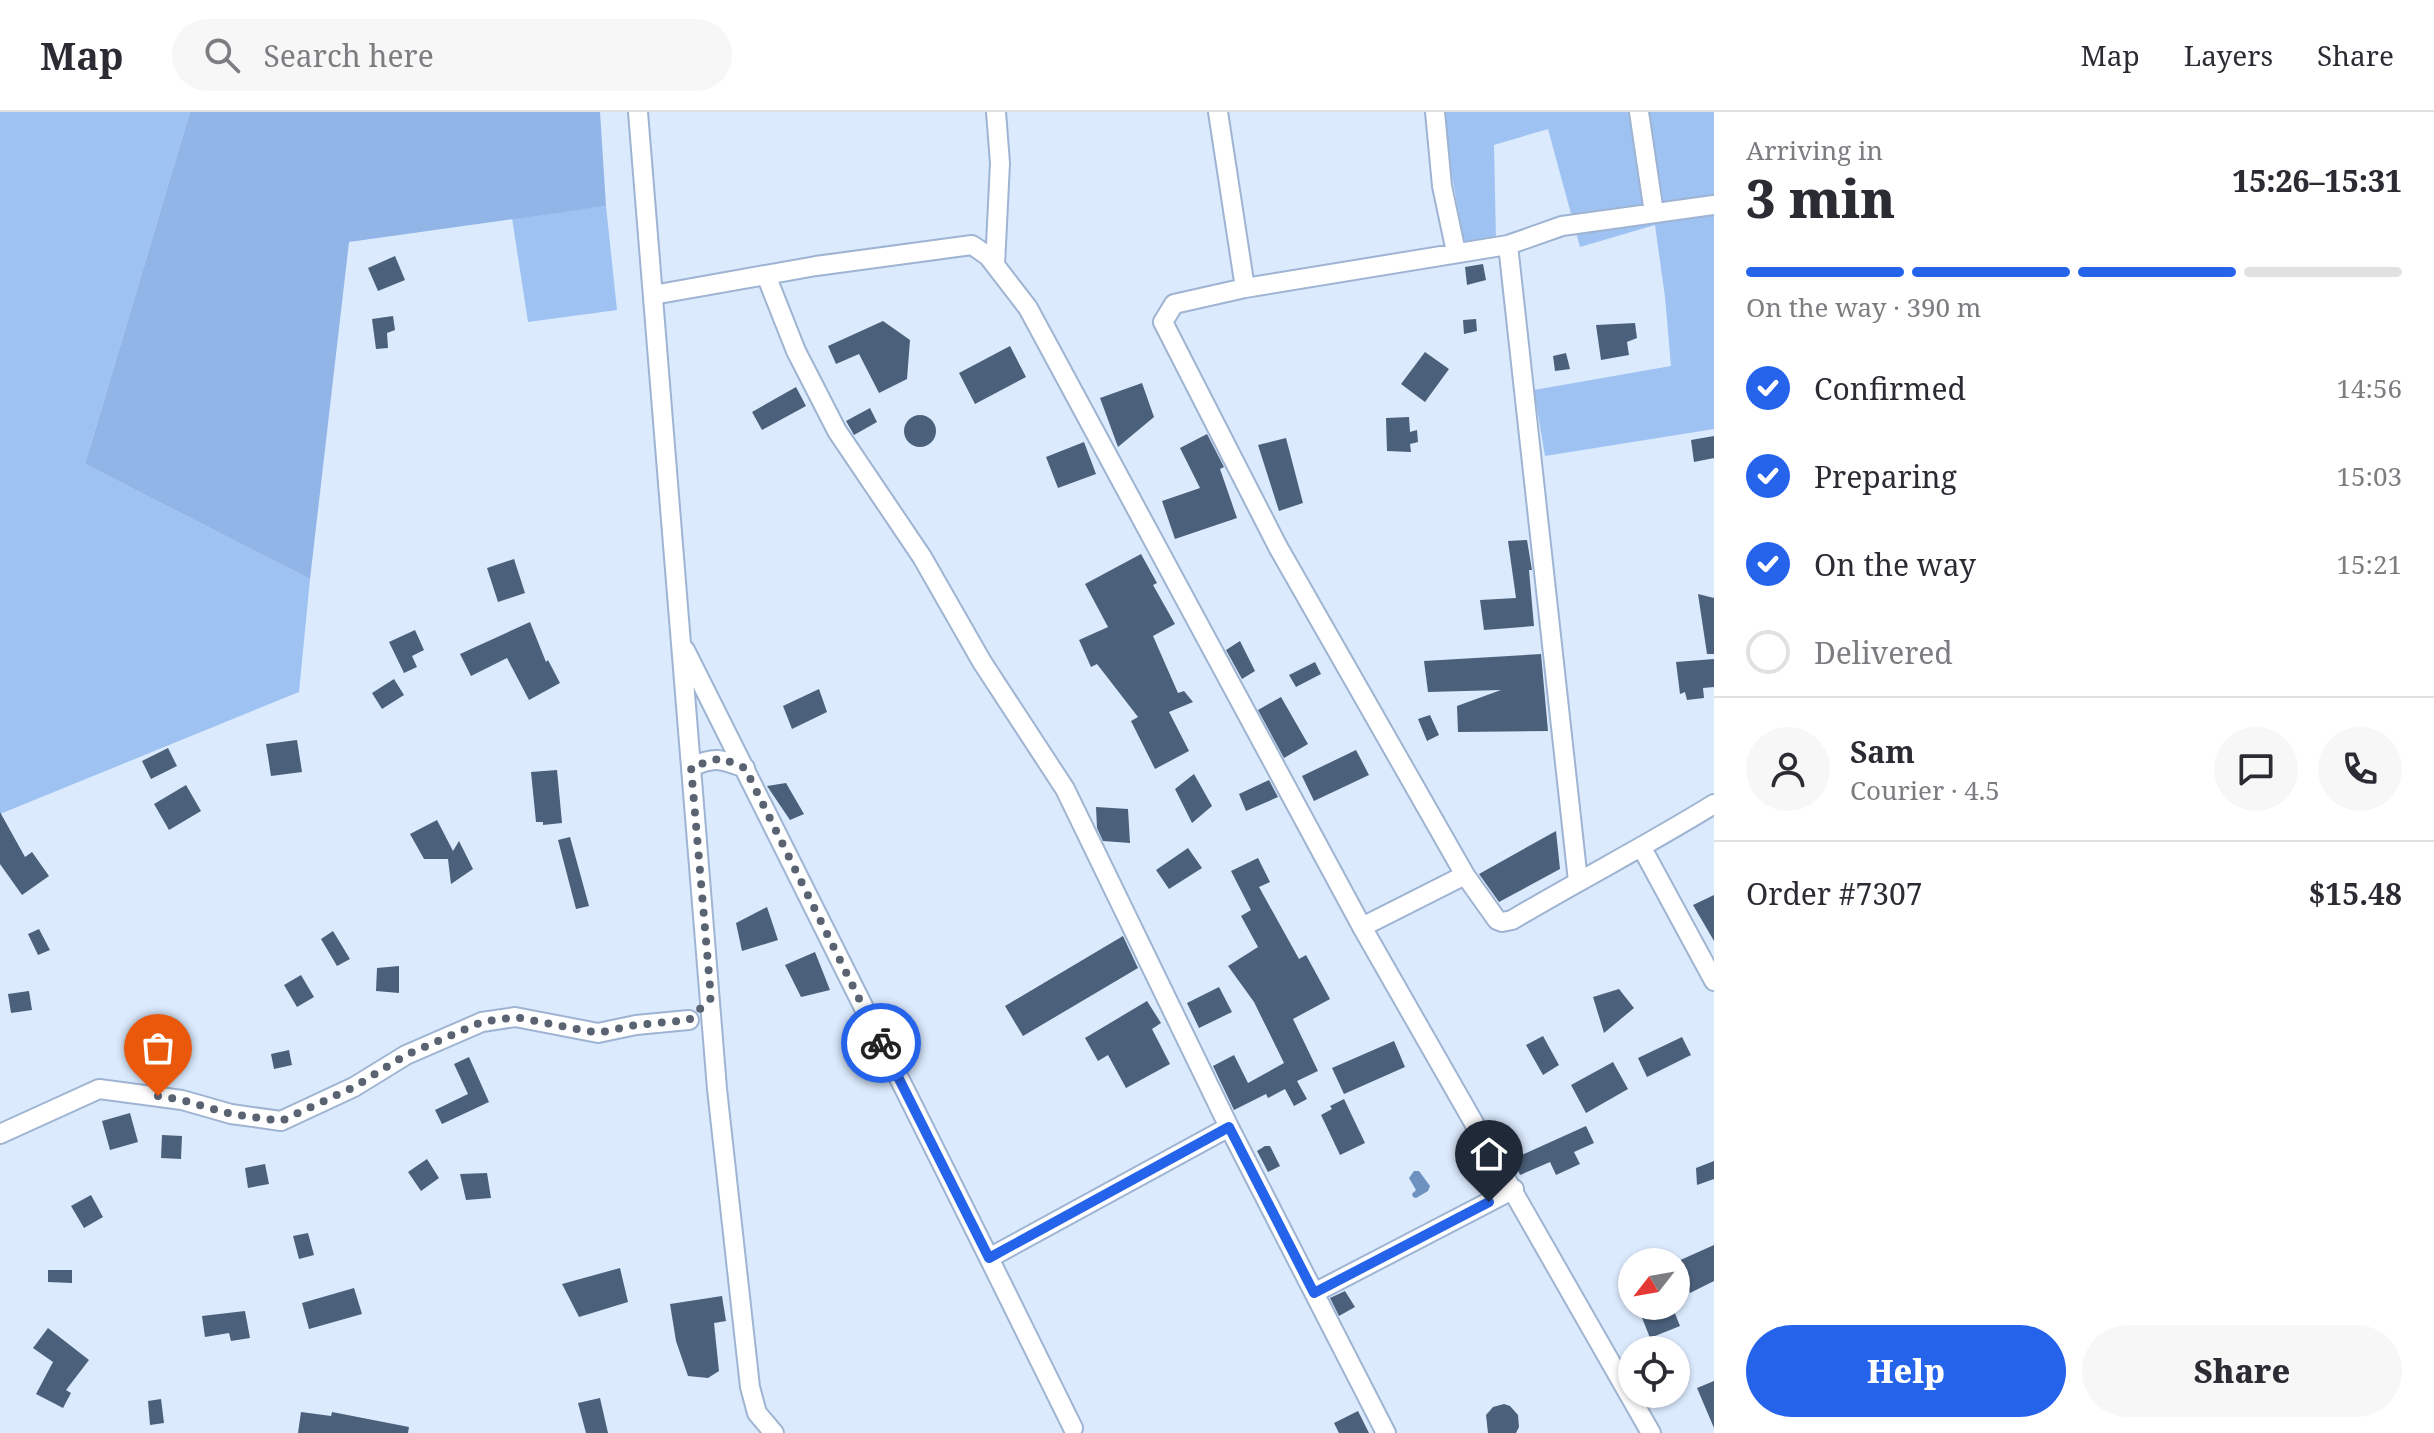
<!DOCTYPE html>
<meta charset="utf-8">
<style>
body{margin:0;font-family:"Noto Serif",serif;background:#f7f7f7;color:#2b2b33;height:100vh;display:flex;flex-direction:column;font-size:30px;white-space:nowrap}
*{box-sizing:border-box;margin:0}
p{font-size:26px;color:#7c7c81}
.icon{flex:none;width:44px;height:44px;fill:none;stroke:currentColor;stroke-width:2;stroke-linecap:round;stroke-linejoin:round}
.map{position:relative;flex:1;overflow:hidden}
.details{display:flex;flex-direction:column;background:#fff;width:720px}
.details>*{flex:none}
.needle{width:52px;rotate:239deg}
.buttons{position:absolute;left:1618px;top:1136px;display:grid;gap:16px}
.buttons a{display:grid;place-items:center;width:72px;height:72px;border-radius:50%;background:#fff;box-shadow:0 2px 6px #0004;font-size:40px}
.pin{position:absolute;display:grid;place-items:center;width:68px;height:68px;color:#fff;margin:-82px -34px;border-radius:50% 50% 50% 0;rotate:-45deg;box-shadow:0 0 8px #0007}
.pin .icon{rotate:45deg}
.courier{position:absolute;display:grid;place-items:center;width:80px;height:80px;margin:-40px;border:6px solid #2563eb;border-radius:50%;background:#fff;color:#222;box-shadow:0 2px 10px #0007}
.headline em{font-style:normal;font-weight:800}
.headline div{display:flex;flex-direction:column-reverse}
.headline{display:flex;align-items:center;justify-content:space-between;height:136px;padding:0 32px}
h1{font-size:52px;font-weight:800;line-height:60px}
.bar{display:grid;grid-template-columns:repeat(4,1fr);gap:12px 8px;align-content:center;height:96px;padding:0 32px}
.bar i{height:10px;border-radius:6px;background:#e1e1e2}
.bar .on{background:#2563eb}
.bar p{grid-column:span 4}
.line{display:flex;align-items:center;gap:20px;padding:0 32px;border-top:2px solid #e1e1e2}
.line div{flex:1}
.round{display:grid;place-items:center;flex:none;width:84px;height:84px;border-radius:42px;background:#f7f7f7}
ol{padding:0 32px;list-style:none}
li{display:flex;align-items:center;gap:24px;height:88px}
li p{margin-inline-start:auto}
li .icon{padding:8px;border-radius:50%;background:#2563eb;color:#fff;stroke-width:4}
li:last-child{color:#7c7c81}
li i{width:44px;height:44px;border:4px solid #e1e1e2;border-radius:50%}
.primary-button{display:flex;gap:16px;margin-top:auto;padding:16px 32px}
.primary-button a{flex:1;height:92px;border-radius:48px;background:#2563eb;color:#fff;font-size:32px;font-weight:800;line-height:92px;text-align:center}
.primary-button a+a{background:#f7f7f7;color:#2b2b33}
header{display:flex;align-items:center;gap:48px;box-sizing:border-box;height:112px;padding:0 40px;background:#fff;border-bottom:2px solid #e1e1e2}
header strong{font-size:38px}
nav{display:flex;gap:44px;margin-inline-start:auto;font-size:28px}
.search{width:560px;height:72px;background:#f7f7f7;display:flex;align-items:center;gap:20px;box-sizing:border-box;padding:0 28px;border-radius:44px;color:#7c7c81;font-size:30px}
main{display:flex;flex:1;min-height:0}
.map>svg:first-child{display:block}
.green{fill:#9ec2f1}
.forest{fill:#90b5e6}
.water{fill:#6e92c0}
.building{fill:#4b607b}
.lines{fill:none;stroke-linecap:round;stroke-linejoin:round}
.minor-casing{stroke:#9eb4d2;stroke-width:22}
.minor{stroke:#fff;stroke-width:18}
.done{stroke:#596371;stroke-width:8;stroke-dasharray:0 14.4}
.route{stroke:#2563eb;stroke-width:10}
</style>
<header>
<strong>Map</strong>
<div class="search"><svg class="icon" aria-label="search" viewBox="0 0 24 24"><circle cx="10" cy="10" r="6"/><path d="M15 15l6 6"/></svg>Search here</div>
<nav><a>Map</a><a>Layers</a><a>Share</a></nav>
</header>
<main>
<div class="map">
<svg width="1714" height="1321" viewBox="0 0 1714 1321">
<rect width="100%" height="100%" fill="#dbeafd"/>
<path class="green" d="M0,0H190L85,352L310,467L299,580L0,702Z
M1440,0H1714V317L1545,344L1534,278L1671,254L1665,185L1655,113L1580,135L1548,17L1494,33L1496,129H1464Z
M606,94L617,198L528,210L512,106Z"/>
<path class="forest" d="M190,0H600L606,94L349,130L310,467L85,352Z"/>
<path class="water" d="M1414,1059H1419L1430,1074L1428,1079L1416,1086L1413,1085L1412,1082L1416,1078L1409,1066Z"/>
<path class="building" d="M395,144L405,168L378,179L368,156Z
M1483,152L1486,168L1467,173L1465,155Z
M393,204L395,218L387,221L388,236L376,237L372,207Z
M1476,207L1477,219L1464,222L1463,208Z
M883,209L910,228L907,267L879,281L859,242L836,252L828,234Z
M1635,211L1637,226L1627,230L1629,243L1601,248L1596,213Z
M1010,234L1026,265L975,292L959,261Z
M1425,240L1449,257L1425,290L1401,272Z
M1566,241L1570,257L1555,259L1553,244Z
M1142,271L1154,305L1118,335L1100,286Z
M796,275L806,294L762,318L752,300Z
M870,296L877,310L854,323L846,309Z
M904 319a16 16 0 1 1 32 0a16 16 0 1 1-32 0Z
M1409,305L1410,320L1417,318L1418,330L1410,332L1411,340L1387,339L1386,306Z
M1207,322L1224,355L1220,357L1237,406L1175,427L1162,389L1200,376L1180,336Z
M1714,324V346L1694,350L1691,328Z
M1286,326L1303,391L1279,399L1258,333Z
M1084,330L1096,362L1058,376L1046,345Z
M1527,428L1532,458H1529L1534,514L1484,518L1480,488L1516,486L1508,429Z
M1141,442L1157,471L1153,473L1175,512L1153,524L1178,581L1184,579L1193,590L1169,600L1189,639L1155,657L1131,609L1138,605L1097,552L1091,555L1079,528L1108,515L1085,472Z
M514,447L525,481L498,490L487,456Z
M1698,482L1714,486V542H1707Z
M530,510L546,550L548,548L560,571L529,588L507,546L471,564L460,542Z
M415,518L424,538L412,544L417,555L404,561L389,530Z
M1240,529L1255,559L1242,567L1226,538Z
M1541,542L1548,619L1458,620L1457,594L1501,578L1428,580L1424,549Z
M1714,547V575L1703,576L1704,586L1687,588L1685,580L1680,582L1676,550Z
M1315,550L1321,562L1296,575L1289,563Z
M394,567L404,583L382,597L372,581Z
M819,577L827,600L792,617L783,594Z
M1281,585L1308,632L1284,646L1258,598Z
M1430,603L1439,623L1427,629L1418,607Z
M297,628L302,660L271,664L266,632Z
M168,636L177,654L151,667L142,649Z
M1356,638L1369,663L1314,689L1302,664Z
M557,658L562,711L543,713V710H536L531,660Z
M1194,662L1212,694L1192,711L1175,677Z
M1269,668L1278,685L1246,699L1239,682Z
M786,671L804,702L790,708L767,674Z
M186,673L201,699L169,718L154,692Z
M1096,695L1128,697L1130,731L1103,729L1097,716Z
M0,700L25,745L32,740L49,764L22,783L0,752Z
M437,708L453,739L459,729L473,757L451,772L448,747H424L410,722Z
M1556,719L1560,757L1499,790L1479,762Z
M570,725L589,794L576,797L558,728Z
M1188,736L1202,756L1169,777L1156,758Z
M1258,746L1270,770L1259,775L1299,847L1306,843L1330,887L1293,907L1318,959L1297,969L1307,987L1294,994L1285,977L1268,986L1266,982L1234,998L1213,954L1234,943L1248,971L1284,951L1254,890L1228,854L1258,835L1241,804L1251,798L1231,759Z
M1714,783V829L1693,793Z
M767,795L778,828L742,839L736,811Z
M39,817L50,838L38,843L28,822Z
M333,819L350,847L337,854L321,827Z
M1123,824L1138,856L1023,924L1005,894Z
M815,840L830,878L801,885L785,853Z
M399,854V881L376,879L377,856Z
M301,863L314,885L297,895L284,873Z
M1219,875L1232,900L1199,916L1187,891Z
M1619,877L1634,896L1604,921L1593,885Z
M29,879L32,898L11,901L8,882Z
M1147,889L1161,911L1152,917L1170,952L1126,976L1108,943L1098,949L1085,926Z
M1543,924L1559,953L1543,963L1526,933Z
M1682,925L1691,943L1647,965L1638,946Z
M1394,929L1405,955L1344,982L1332,956Z
M289,938L292,953L274,957L271,942Z
M469,945L489,990L442,1012L435,998L468,982L454,952Z
M1613,950L1628,977L1586,1001L1571,973Z
M1344,987L1365,1031L1340,1043L1321,1003L1332,997L1330,994Z
M130,1001L138,1030L110,1038L102,1009Z
M1586,1014L1594,1031L1574,1040L1580,1052L1556,1063L1550,1050L1520,1063L1513,1047Z
M162,1023L182,1024L181,1047L161,1046Z
M1265,1034H1270L1280,1054L1268,1060L1257,1039Z
M427,1047L439,1066L421,1079L408,1060Z
M1714,1049V1067L1697,1073L1696,1056Z
M265,1052L269,1072L248,1076L245,1056Z
M487,1061L491,1086L466,1088L460,1062Z
M91,1083L103,1105L84,1116L71,1094Z
M308,1121L314,1143L299,1147L293,1124Z
M1714,1133V1169L1690,1181L1676,1150Z
M620,1156L628,1190L579,1205L562,1172Z
M48,1158H72V1171L48,1170Z
M354,1176L362,1202L309,1217L302,1191Z
M1345,1179L1355,1195L1339,1204L1330,1186Z
M722,1184L726,1209L714,1211L719,1259L708,1266L688,1264L676,1229L670,1192Z
M1648,1194H1672L1680,1214L1650,1226L1639,1198Z
M245,1199L250,1226L231,1229L229,1221L205,1225L202,1204Z
M48,1216L89,1248L66,1278L71,1281L63,1296L36,1282L53,1250L33,1236Z
M1714,1269V1316L1697,1276Z
M600,1286L608,1321H586L578,1291Z
M161,1287L164,1311L150,1313L148,1289Z
M1504,1292L1510,1294L1518,1303L1519,1315L1516,1321H1488L1486,1303L1493,1295Z
M1358,1299L1369,1321H1339L1334,1311Z
M301,1300L331,1304L332,1300L409,1315L408,1321H298Z"/>
<g class="lines">
<g class="minor-casing">
<path id="minor" d="M638,0L717,977L750,1275L757,1301L774,1321
M1218,0L1245,176
M1435,0L1442,74L1456,140
M1639,0L1654,101
M1508,133L1578,769
M995,153L1000,51L996,0
M766,163L796,239L837,319L922,445L982,550L1065,677L1229,1015L1386,1321
M653,183L816,154L972,133L988,144L1028,196L1362,815L1651,1321
M685,538L989,1146L1229,1015
M691,655C715,644 721,647 745,656
M1642,736L1714,869
M1465,763L1278,435L1163,210L1174,192L1245,176L1508,133L1562,114L1714,93
M1362,815L1465,763L1497,808L1502,810L1512,808C1579,768 1648,733 1714,692
M0,1022L99,977L182,988L231,1002L281,1009L354,975L406,943L482,910L515,905L598,921L636,913L689,908
M989,1146L1073,1316
M1314,1181L1514,1077"/>
</g>
<use href="#minor" class="minor"/>
</g>
<g class="lines">
<path class="done" d="M158,984L182,988L231,1002L281,1009L354,975L406,943L482,910L515,905L598,921L636,913L689,908L711,886L691,655L721,646L745,656L881,931"/>
<path class="route" d="M881,931L989,1146L1229,1015L1314,1181L1489,1090"/>
</g>
</svg>
<div class="buttons">
<a><svg class="needle" viewBox="-14 -14 28 28"><path d="M0-13l5 13h-10z" fill="#e53935"/><path d="M0 13l5-13h-10z" fill="#7c7c81"/></svg></a>
<a><svg class="icon" aria-label="locate" viewBox="0 0 24 24"><circle cx="12" cy="12" r="6"/><path d="M12 2v4M12 18v4M2 12h4M18 12h4"/></svg></a>
</div>
<div class="pin" style="left:158px;top:984px;background:#ea580c"><svg class="icon" aria-label="bag" viewBox="0 0 24 24"><path d="M5 8h14l-1 12H6zM9 8a3 3 0 0 1 6 0"/></svg></div>
<div class="pin" style="left:1489px;top:1090px;background:#1f2937"><svg class="icon" aria-label="home" viewBox="0 0 24 24"><path d="M3 11l9-7 9 7M6 9v11h12V9"/></svg></div>
<div class="courier" style="left:881px;top:931px"><svg class="icon" aria-label="bike" viewBox="0 0 24 24"><circle cx="6" cy="16" r="4"/><circle cx="18" cy="16" r="4"/><path d="M6 16l4-8h5l3 8M10 8l3 8H6M13 5h3"/></svg></div>
</div>
<section class="details">
<div class="headline"><div><h1>3 min</h1><p>Arriving in</p></div><em>15:26–15:31</em></div>
<div class="bar"><i class="on"></i><i class="on"></i><i class="on"></i><i></i><p>On the way · 390 m</p></div>
<ol>
<li><svg class="icon" aria-label="check" viewBox="0 0 24 24"><path d="M5 12l5 5 9-10"/></svg>Confirmed<p>14:56</p></li>
<li><svg class="icon" aria-label="check" viewBox="0 0 24 24"><path d="M5 12l5 5 9-10"/></svg>Preparing<p>15:03</p></li>
<li><svg class="icon" aria-label="check" viewBox="0 0 24 24"><path d="M5 12l5 5 9-10"/></svg>On the way<p>15:21</p></li>
<li><i></i>Delivered</li>
</ol>
<div class="line" style="height:144px"><a class="round"><svg class="icon" aria-label="person" viewBox="0 0 24 24"><circle cx="12" cy="8" r="4"/><path d="M4 21q1-7 8-7t8 7"/></svg></a><div><b>Sam</b><p>Courier · 4.5</p></div><a class="round"><svg class="icon" aria-label="chat" viewBox="0 0 24 24"><path d="M4 5h16v11H9l-5 4z"/></svg></a><a class="round"><svg class="icon" aria-label="phone" viewBox="0 0 24 24"><path d="M5 4h4l2 5-3 2q2 4 5 5l2-3 5 2v4C11 20 4 13 5 4z"/></svg></a></div>
<div class="line" style="height:104px"><div>Order #7307</div><b>$15.48</b></div>
<div class="primary-button"><a>Help</a><a>Share</a></div>
</section>
</main>
